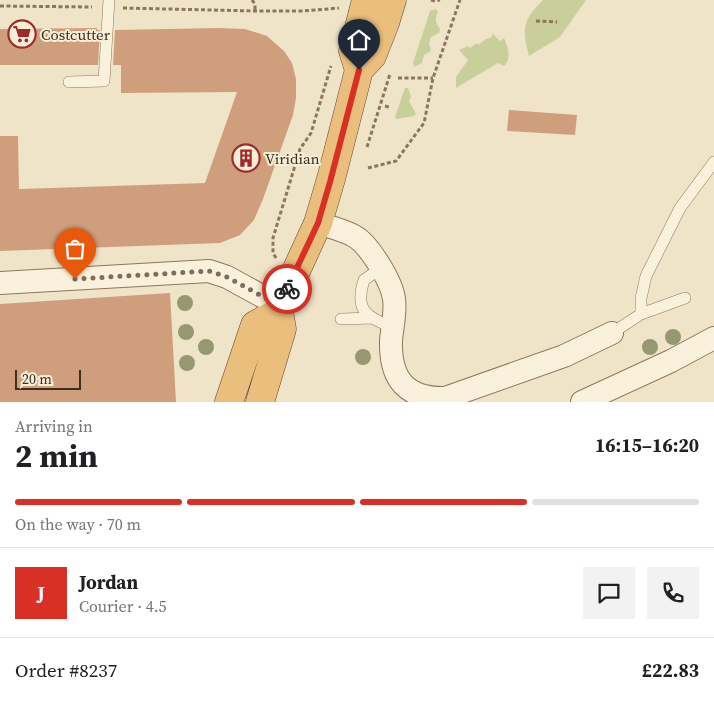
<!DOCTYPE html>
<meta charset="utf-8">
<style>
body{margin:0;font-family:"Source Serif 4",serif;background:#f2f2f2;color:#202124;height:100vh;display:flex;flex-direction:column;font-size:19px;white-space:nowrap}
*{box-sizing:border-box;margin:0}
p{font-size:16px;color:#757577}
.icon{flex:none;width:28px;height:28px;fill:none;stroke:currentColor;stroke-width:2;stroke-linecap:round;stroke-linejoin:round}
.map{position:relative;height:402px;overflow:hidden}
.side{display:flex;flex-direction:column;background:#fff;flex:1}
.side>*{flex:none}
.scale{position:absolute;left:15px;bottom:12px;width:66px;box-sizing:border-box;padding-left:5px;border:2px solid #3d2e20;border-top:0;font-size:14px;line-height:18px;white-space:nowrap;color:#3d2e20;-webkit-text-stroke:4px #f7eed8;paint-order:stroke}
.pin{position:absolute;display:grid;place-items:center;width:42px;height:42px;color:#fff;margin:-51px -21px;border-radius:50% 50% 50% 0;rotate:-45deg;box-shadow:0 0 5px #0007}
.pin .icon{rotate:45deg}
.courier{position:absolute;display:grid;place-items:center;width:50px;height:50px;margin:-25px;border:4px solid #d93025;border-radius:50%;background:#fff;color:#222;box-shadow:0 1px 6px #0007}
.summary em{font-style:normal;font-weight:700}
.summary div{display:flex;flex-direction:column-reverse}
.summary{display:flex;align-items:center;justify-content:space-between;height:85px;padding:0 15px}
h1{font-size:32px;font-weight:700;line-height:38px}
.bar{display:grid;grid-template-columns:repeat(4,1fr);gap:8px 5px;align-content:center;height:60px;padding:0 15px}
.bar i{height:6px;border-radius:4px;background:#e0e0e0}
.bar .active{background:#d93025}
.bar p{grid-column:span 4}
.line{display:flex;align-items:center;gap:12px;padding:0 15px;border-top:1px solid #e0e0e0}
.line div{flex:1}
.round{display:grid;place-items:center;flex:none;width:52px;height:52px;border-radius:0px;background:#f2f2f2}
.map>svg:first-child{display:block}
.green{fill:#c9cf9b}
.building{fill:#cf9f7d}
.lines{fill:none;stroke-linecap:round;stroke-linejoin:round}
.service-casing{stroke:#8d765c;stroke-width:12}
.minor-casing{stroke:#8d765c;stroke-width:24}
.trunk-casing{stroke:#5b4430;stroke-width:29}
.path{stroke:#8d765c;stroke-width:3;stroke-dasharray:4 2.5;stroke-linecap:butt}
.service{stroke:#faf1dc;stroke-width:11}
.minor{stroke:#faf1dc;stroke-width:22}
.trunk{stroke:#eabe7c;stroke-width:28}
.tree{fill:#96986f}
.done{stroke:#7c6e5b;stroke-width:5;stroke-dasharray:0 9}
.route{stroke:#d93025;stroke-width:6}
.labels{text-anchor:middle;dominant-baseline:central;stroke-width:4;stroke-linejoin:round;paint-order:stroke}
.poi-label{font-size:15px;fill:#3d2e20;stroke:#f7eed8;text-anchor:start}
</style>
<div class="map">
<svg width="714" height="402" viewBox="0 0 714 402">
<rect width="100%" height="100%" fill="#f0e4c8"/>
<path class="green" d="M543,0H586L560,37L529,56C522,28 522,21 543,0Z
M436,9L438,12C435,19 435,22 440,29L439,33L431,37L429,43L431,51L424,55L422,63L414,67L413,63L430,11Z
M492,33L500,41L504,38C508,47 512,58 504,66L498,63L456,88V77L468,60L459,50L468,46L470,48L477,43L478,45L486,39L492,37Z
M405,88H408L411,97L409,101L416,114L414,116L397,119L395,117Z"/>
<path class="building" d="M97,28V30H100L98,65H0V29Z
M219,28L245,29L267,36L284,51L292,63L296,79V98L293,115L263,199L254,220L240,235L220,243L0,251V136H18L19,189L205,183L237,92L121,93V65H113L115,30Z
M509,110L577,115L575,135L507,131Z
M170,293L176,402H0V304Z"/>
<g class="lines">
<g class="service-casing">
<path id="service" d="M69,82L104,81L109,0
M381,268L364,280C354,312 367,316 393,328
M641,314L685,298
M341,319L373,318
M612,333L641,314V298L646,276L680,208L714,162"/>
</g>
<g class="minor-casing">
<path id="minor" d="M318,223C330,227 343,230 354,236C369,244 392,282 394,299C396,313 392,327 391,341C390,379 406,399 445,398L564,356L612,333
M0,283L209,271L227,277L280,306
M582,402L671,361L714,338"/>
</g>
<g class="trunk-casing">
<path id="trunk" d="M359,70L353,51L366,0
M229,402L255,325L279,312
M260,402L282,329L279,312L280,306L318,223L331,179L359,70L372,56L385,23L392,0"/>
</g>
<path class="path" d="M252,0L255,4V10
M431,0L435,1L440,0
M0,6L92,7
M123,8L256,11H303L339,8
M536,21L557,22
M398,78H433
M385,106L389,107
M367,147L390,74
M368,168L396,161L424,123L433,78L460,0
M276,258L273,253V238L300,149L311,133L331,66"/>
<use href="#service" class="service"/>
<use href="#minor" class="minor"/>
<use href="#trunk" class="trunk"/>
</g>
<g class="tree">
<circle cx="185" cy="303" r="8"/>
<circle cx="186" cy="332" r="8"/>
<circle cx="673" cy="337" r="8"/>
<circle cx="206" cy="347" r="8"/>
<circle cx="650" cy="347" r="8"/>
<circle cx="363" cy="357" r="8"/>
<circle cx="187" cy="363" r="8"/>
</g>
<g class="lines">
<path class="done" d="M75,279L209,271L227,277L280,306L287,289"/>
<path class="route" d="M287,289L318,223L330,182L359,70"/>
</g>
<defs>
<g id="supermarket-ring" transform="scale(1.4375)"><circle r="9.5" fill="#f7eed8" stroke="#9e2a2b" stroke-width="1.5"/><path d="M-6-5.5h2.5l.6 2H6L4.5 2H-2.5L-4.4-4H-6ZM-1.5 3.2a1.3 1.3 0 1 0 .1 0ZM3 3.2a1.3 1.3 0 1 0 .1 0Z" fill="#9e2a2b"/></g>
<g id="building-ring" transform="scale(1.4375)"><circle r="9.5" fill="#f7eed8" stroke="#9e2a2b" stroke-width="1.5"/><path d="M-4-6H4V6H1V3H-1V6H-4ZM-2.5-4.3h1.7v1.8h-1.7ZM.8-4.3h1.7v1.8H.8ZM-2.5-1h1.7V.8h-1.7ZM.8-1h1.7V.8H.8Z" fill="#9e2a2b"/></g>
</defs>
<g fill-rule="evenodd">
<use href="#supermarket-ring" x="22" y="34"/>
<use href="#building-ring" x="246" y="158"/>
</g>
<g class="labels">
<g class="poi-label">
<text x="41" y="34">Costcutter</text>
<text x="265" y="158">Viridian</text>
</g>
</g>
</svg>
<div class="scale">20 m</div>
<div class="pin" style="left:75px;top:279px;background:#ea580c"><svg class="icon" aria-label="bag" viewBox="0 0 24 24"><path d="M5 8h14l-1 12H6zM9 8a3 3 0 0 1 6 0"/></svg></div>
<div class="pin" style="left:359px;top:70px;background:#1f2937"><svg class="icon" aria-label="home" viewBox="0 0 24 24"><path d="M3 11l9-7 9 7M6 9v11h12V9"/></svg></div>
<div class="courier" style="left:287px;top:289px"><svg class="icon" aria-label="bike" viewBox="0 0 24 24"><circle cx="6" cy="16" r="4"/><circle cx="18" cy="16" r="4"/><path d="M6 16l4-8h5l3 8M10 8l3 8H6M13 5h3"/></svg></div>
</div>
<section class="side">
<div class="summary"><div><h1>2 min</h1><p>Arriving in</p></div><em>16:15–16:20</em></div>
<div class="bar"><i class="active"></i><i class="active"></i><i class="active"></i><i></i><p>On the way · 70 m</p></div>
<div class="line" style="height:90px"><b class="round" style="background:#d93025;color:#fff">J</b><div><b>Jordan</b><p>Courier · 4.5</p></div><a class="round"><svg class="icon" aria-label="chat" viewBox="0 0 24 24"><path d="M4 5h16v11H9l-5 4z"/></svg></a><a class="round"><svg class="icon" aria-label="phone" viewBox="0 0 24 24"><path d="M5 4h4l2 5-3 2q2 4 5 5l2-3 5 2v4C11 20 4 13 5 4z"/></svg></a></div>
<div class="line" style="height:65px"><div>Order #8237</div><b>£22.83</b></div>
</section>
